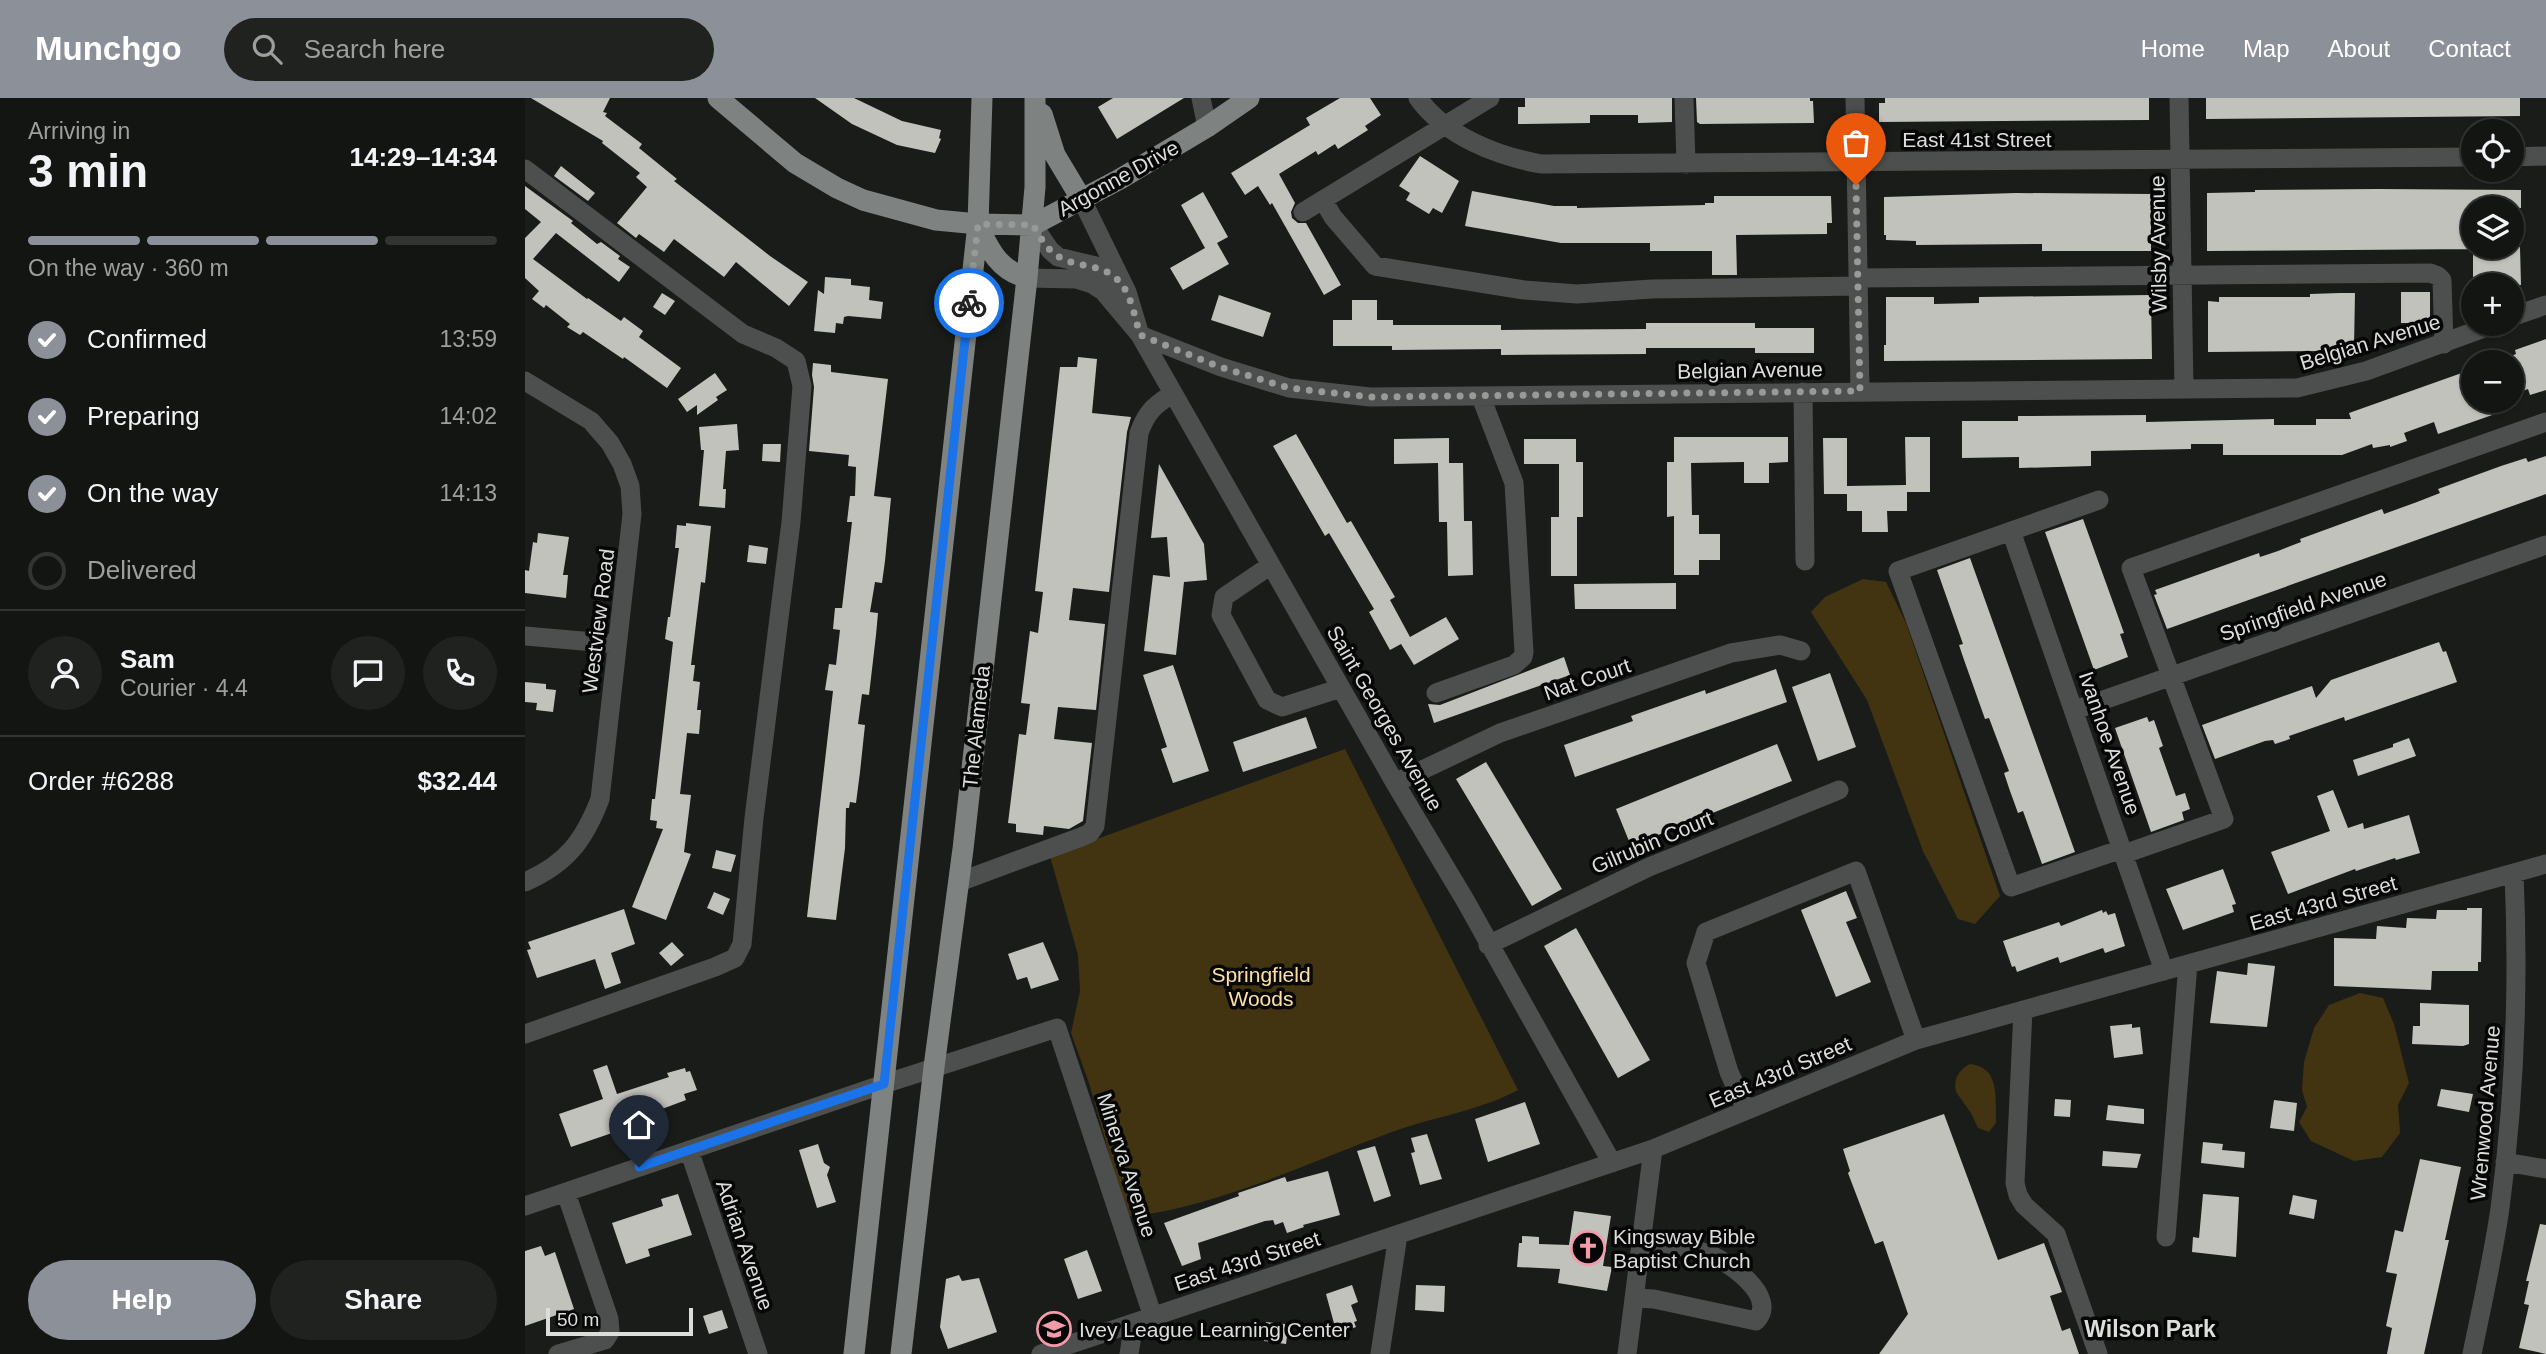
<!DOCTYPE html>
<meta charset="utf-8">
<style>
body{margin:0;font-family:Arial,sans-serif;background:#202220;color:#f1f3f6;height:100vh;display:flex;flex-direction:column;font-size:26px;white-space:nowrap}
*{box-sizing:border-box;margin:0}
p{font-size:23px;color:#9d9f9f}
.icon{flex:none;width:38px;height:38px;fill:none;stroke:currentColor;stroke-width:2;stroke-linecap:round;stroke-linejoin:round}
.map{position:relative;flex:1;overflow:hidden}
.sheet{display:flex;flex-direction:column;background:#131512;width:525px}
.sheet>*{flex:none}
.controls{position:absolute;left:1936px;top:21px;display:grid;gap:14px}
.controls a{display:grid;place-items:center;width:63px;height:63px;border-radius:50%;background:#131512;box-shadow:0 2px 5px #0004,0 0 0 2px #323432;font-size:35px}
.scale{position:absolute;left:21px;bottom:18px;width:147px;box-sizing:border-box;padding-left:7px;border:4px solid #dcdedb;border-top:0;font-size:19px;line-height:24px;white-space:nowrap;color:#dcdedb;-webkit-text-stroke:5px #050605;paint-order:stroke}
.pin{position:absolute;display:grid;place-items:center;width:60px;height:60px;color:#fff;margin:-72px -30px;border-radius:50% 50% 50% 0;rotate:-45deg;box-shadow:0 0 7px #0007}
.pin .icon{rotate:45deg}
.courier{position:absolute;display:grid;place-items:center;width:70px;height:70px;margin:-35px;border:5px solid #1a73e8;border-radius:50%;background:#fff;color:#222;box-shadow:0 2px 9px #0007}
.overview em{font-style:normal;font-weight:700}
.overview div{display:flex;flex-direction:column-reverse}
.overview{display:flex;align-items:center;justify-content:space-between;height:119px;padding:0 28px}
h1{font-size:46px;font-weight:700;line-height:52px}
.bar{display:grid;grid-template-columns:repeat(4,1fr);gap:10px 7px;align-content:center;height:84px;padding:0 28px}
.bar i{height:9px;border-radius:5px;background:#323432}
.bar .active{background:#8c9099}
.bar p{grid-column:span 4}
.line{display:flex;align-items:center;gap:18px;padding:0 28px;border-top:2px solid #323432}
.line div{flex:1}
.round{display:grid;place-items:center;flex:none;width:74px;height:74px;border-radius:37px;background:#202220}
ol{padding:0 28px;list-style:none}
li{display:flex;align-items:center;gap:21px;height:77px}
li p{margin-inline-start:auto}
li .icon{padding:7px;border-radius:50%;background:#8c9099;color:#fff;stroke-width:4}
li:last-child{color:#9d9f9f}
li i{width:38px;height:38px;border:4px solid #323432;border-radius:50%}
.action{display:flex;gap:14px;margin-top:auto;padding:14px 28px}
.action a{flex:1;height:80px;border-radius:42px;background:#8c9099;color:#fff;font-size:28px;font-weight:700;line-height:80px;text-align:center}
.action a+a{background:#202220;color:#f1f3f6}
header{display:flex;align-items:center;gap:42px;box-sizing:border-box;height:98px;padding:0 35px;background:#8c9099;color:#fff}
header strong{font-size:33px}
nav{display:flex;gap:38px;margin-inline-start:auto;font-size:24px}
.search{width:490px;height:63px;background:#202220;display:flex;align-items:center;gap:18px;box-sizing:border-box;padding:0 24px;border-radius:38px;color:#9d9f9f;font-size:26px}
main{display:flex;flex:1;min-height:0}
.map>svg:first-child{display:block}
.green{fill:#423411}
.building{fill:#c1c2bc}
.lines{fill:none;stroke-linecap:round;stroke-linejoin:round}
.minor{stroke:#4d4f4e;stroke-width:19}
.major{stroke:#7e8381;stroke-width:21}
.done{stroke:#989a97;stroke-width:7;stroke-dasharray:0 12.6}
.route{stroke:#1a73e8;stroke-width:9}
.labels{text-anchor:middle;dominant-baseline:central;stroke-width:7;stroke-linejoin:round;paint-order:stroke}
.street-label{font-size:21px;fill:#dcdedb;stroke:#050605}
.park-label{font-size:21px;fill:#fde1a3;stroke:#050605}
.poi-label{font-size:21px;fill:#dcdedb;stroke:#050605;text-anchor:start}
.neighbourhood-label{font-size:23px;font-weight:bold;fill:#dcdedb;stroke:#050605}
</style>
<header>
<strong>Munchgo</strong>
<div class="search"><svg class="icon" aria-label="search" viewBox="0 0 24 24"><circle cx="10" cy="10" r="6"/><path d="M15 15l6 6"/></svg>Search here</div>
<nav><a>Home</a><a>Map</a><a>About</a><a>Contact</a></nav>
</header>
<main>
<section class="sheet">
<div class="overview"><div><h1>3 min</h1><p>Arriving in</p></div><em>14:29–14:34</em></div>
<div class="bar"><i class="active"></i><i class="active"></i><i class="active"></i><i></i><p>On the way · 360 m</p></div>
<ol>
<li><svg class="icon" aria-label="check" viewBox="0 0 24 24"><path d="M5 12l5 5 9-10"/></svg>Confirmed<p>13:59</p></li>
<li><svg class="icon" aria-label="check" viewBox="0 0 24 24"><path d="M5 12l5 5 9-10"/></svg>Preparing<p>14:02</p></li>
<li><svg class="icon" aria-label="check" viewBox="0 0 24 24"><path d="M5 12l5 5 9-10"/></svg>On the way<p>14:13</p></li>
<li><i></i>Delivered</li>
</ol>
<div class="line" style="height:126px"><a class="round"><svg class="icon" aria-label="person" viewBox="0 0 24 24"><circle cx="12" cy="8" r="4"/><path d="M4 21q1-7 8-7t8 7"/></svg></a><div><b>Sam</b><p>Courier · 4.4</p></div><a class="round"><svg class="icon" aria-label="chat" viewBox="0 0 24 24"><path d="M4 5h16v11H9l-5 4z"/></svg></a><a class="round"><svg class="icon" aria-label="phone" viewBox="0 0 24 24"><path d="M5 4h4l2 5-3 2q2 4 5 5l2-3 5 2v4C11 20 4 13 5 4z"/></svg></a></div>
<div class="line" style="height:91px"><div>Order #6288</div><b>$32.44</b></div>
<div class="action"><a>Help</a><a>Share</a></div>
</section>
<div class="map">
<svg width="2021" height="1256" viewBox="0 0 2021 1256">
<rect width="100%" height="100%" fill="#191c18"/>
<path class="green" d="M1338,481L1361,484L1381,525L1475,798L1450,826L1433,821L1398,753L1342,602L1286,514L1300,499Z
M820,651L993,992C954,1013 908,1019 867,1034C784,1064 690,1110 602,1119L564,985L546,935L555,893L553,857L525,758Z
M1835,895L1858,900L1869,926L1884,985L1873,1007L1875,1035L1857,1059L1829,1063L1786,1043L1774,1024L1782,1009L1777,992L1779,964L1789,930L1804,907Z
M1445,966C1476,969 1470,1002 1471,1025L1464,1034L1453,1030L1446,1015L1431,994C1428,982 1434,971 1445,966Z"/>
<path class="building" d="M6,0H85L78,14L82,15L80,18L117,46L114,50L152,81L149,83L245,158L283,184L264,208L211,164L199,179L149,141L139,154L114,136L111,140L92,125L122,89L111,79L115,75L77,45L78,43Z
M290,0H329L377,23L416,32L414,40L416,41L410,55L372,47L327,26Z
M588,0H659L592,41L573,9Z
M815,0H845L856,17L840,28L843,32L813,51L810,46L793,57L791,53L754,76L770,105L766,114L767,120L773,125H781L816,187L799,197L747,105L745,107L733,88L720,97L706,75L785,27L781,20Z
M1000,0H1147V24L1113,25V17H1065V25L993,26V9H1000Z
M1171,0H1285V3H1288L1289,25L1175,26L1172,24Z
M1360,0H1624V22L1354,24V5H1360Z
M1681,0H1995V18L1681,21Z
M895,58L934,83L917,115L908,110L904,116L881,102L885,95L874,88Z
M36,68L70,95L63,103L29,78Z
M0,88L48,123L46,125L72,146L76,144L95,158L93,161L105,169L94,184L31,135L8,161L62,201L63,200L96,223L99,219L118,233L114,239L156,270L142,290L99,259L98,261L58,234L55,237L42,229L45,226L21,207L19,210L7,201L14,193L0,180V140L16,124L0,111Z
M1853,91L1996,92V110H1948V151L1682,153V95L1730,94V92Z
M947,93L1029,108H1052V110L1180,107V105H1189V98H1306L1307,125H1302V136L1211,137L1212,177H1187V153H1125V145H1036L940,128Z
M678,94L703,139L692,145L704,166L658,192L645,170L680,150L656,107Z
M1491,95L1626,96V153H1517V146L1391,147V143L1361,142V137H1359V99Z
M1948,149H1995L1996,187H1948Z
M300,179L326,181V187L345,189L344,202L358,204L356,221L323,218L319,219L318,226L311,225L310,235L289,233L293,192L299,196Z
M1876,194H1905V225H1876Z
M137,195L150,203L140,217L128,209Z
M1815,195H1830L1829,250H1807V253L1683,254V203L1694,204V199H1785V196Z
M694,197L746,215L738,239L686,222Z
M1626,197L1627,261L1359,263V247H1361V199H1409V206L1454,205V199Z
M827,202H852V222H868V227H976V232L1121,231V225H1230V230H1289V255H1230V250H1121V256L976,257V251L867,252V248H808V222H827Z
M2021,241V292L2005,297L2003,291L1986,297V258L1991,256L1990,252Z
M553,259L572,261L567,315L606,319L602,334L584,494L548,490L544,522L580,526L571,612L533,609L529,641L567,645L558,723L544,731L519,728L518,737L491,734V726L483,725L494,636L501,637L505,606L496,605L505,533L513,535L518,494L510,493L535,269H552Z
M288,265L306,267V274L363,281L349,398L366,400L360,463L357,485L350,484L345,514L353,515L351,537L344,597L337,596L333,626L340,627L335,674L331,705L325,704L324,710H321L320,750L311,822L282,819L308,593L300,592L304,566L311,567L315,532L308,531L310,510H317L327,424H322L325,398H330L331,369L323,368L324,357L284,353L289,289L287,277Z
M1948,271V303H1969L1973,315L1913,336L1909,324L1879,335L1882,343L1865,349V347L1848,350L1847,346L1817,357H1698V346H1666V351L1566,353V368L1494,370V359L1437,360V323H1493V318L1621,317V324L1749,321V327H1791V321H1826L1824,315Z
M190,275L202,292L191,299L193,302L172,317V307L162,314L153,301Z
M212,326L214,352L201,353L198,391H201L200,410L174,408L179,352H176L174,329Z
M771,336L822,425L826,423L870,499L865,502L885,539L921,519L934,541L889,567L876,546L865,552L844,514L849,511L804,435L800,438L748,348Z
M1149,339H1263V364L1244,365V385H1219V364L1166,365L1167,417H1174V436H1195V462H1174V477H1149V418L1142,419V364H1149Z
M1380,339H1405V394H1382V413H1362L1363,434H1337V413H1322V396H1299L1298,340H1322V388L1381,387Z
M924,340V365H938L939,423H947L948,477L923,478L922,424H914L913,365L869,366V341Z
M999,341H1051V364H1058V419H1052V478H1026V419H1034V366H999Z
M238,346H256L255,364L237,363Z
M2021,358V396L1642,531L1629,497L1632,496L1630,492L1734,455L1735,459L1753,453L1776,444L1775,441L1857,411L1859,416L1892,404L1915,395L1913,391L1976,368L2001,360L2003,364Z
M634,366L679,446L682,482L659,484L651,557L619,553L628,477L645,479L642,439L626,440Z
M1558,421L1599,535L1595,536L1603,559L1569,572L1520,434Z
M161,425L186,428L180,485L176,484L166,567H170L168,583L175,584L172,612H176L174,636L162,635L155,696L166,697L159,754L166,756L141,822L107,809L138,731L131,730L132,723L125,722L127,701H130L148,544L140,541L143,519H145L154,450H150L152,427L161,428Z
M13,435L44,439L38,477H43L41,500L0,495V472L4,473L8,444L12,445Z
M224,447L243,450L241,466L222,464Z
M1445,460L1550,754L1517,766L1498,713L1493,715L1485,693L1479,675L1484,673L1464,620L1460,621L1438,559L1434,547L1438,546L1412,472Z
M1151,485V511H1050L1049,486Z
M1914,544L1918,554L1921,553L1932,584L1820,623L1819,619L1764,638L1765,641L1750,646L1748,642L1740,643L1690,661L1677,627L1787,588L1791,600L1806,582Z
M1039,559L1045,577L909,625L903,606L915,607Z
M648,567L684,673L648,685L636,651L642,649L618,577Z
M1251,571L1262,604L1050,679L1039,647L1108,623L1106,618L1180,592L1181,596Z
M1305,575L1331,649L1293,663L1267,589Z
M0,584L21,586V591L31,592L28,614L11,612L12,605L0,604Z
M781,619L792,650L718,674L708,644Z
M1622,619L1624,624L1629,622L1638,648L1634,650L1651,698L1660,695L1665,711L1657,714L1659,722L1626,734L1590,630Z
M1884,640L1891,658L1833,678L1828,662L1868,649V646Z
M1252,646L1267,683L1106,748L1091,711Z
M961,664L1037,791L1007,808L931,681Z
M1808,692L1823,730L1838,725L1839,731L1884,717L1895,755L1871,762L1870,760L1831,773L1830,771L1763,796L1746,754L1805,733L1792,698Z
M191,752L211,757L206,774L187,770Z
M1698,771L1711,806L1707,807L1709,814L1658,832L1641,791Z
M1321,793L1332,820L1321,824L1346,884L1311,899L1276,812Z
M189,794L205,801L198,817L182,810Z
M1942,810H1957L1956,864H1953V873H1907L1906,892L1809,888V840L1851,841L1852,828L1881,830L1882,820L1911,821L1912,812H1942Z
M99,811L110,846L86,855L96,885L80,891L70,861L12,880L2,852L6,851L3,844Z
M1577,812L1578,815L1581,813L1583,817L1590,815L1600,848L1580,855L1578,850L1535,865L1533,859L1492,874L1490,868L1487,869L1478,843L1534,824L1536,828Z
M1051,830L1125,962L1093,980L1019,848Z
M147,844L159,857L146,868L134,855Z
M518,844L534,882L506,891L502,879L492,882L483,856Z
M1723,865L1750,868L1742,929L1685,925L1692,873L1722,877Z
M1895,905L1944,907V946L1938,948L1887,946L1888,928H1895Z
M1607,926V930L1615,929L1618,956L1589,960L1585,928Z
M82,967L92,996L144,979L142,975L160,970L161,974L165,973L172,992L159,996L161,1002L129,1014L131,1020L46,1049L34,1016L78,1001L68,972Z
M1916,991L1948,996L1944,1014L1912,1008Z
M1530,1001L1546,1002L1545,1019L1529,1018Z
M1749,1002L1772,1005L1769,1033L1745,1030Z
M1000,1004L1015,1046L963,1064L950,1021Z
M1583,1007L1619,1011V1026L1581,1022Z
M1419,1016L1473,1162L1519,1145L1537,1194L1525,1198L1537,1233L1545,1230L1554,1256H1354L1383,1216L1358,1143L1350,1146L1323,1075L1325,1073L1318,1051Z
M902,1036L917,1081L895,1087L886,1055L890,1054L886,1040Z
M1678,1044L1698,1046L1697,1052L1720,1054L1719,1070L1676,1065Z
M293,1046L299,1065L305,1069L302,1077L311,1104L292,1110L274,1052Z
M850,1048L866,1098L849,1104L832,1053Z
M1578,1053L1616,1056L1612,1070L1577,1068Z
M1895,1061L1936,1069L1920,1142H1924L1899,1256H1862L1867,1230L1861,1228L1872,1176L1861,1174L1870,1132L1878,1134Z
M803,1073L815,1117L778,1127L779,1129L762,1135L758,1124L750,1127L748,1122L740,1123L673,1145L676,1161L657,1168L639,1125L714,1098L713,1095L760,1079L762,1084Z
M153,1096L167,1137L123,1151L125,1158L101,1166L87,1125L138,1108L136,1101Z
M1678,1096L1714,1099L1711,1159L1667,1154L1668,1139L1674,1140Z
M1768,1097L1792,1102L1789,1121L1764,1116Z
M1049,1113L1086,1118L1078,1168L1087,1169L1082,1193L1033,1185L1035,1171L992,1169L994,1145H997V1138L1014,1139V1146L1044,1147Z
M2015,1126L2021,1127V1256L1994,1250L2004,1207L1999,1206L2004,1183H2001Z
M16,1148L20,1158L30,1154L49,1211L0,1228V1153Z
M562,1152L577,1193L553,1201L539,1161Z
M434,1177L437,1183L454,1180L472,1234L423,1251L415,1229L421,1181Z
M827,1187L833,1204L826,1207L832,1223L829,1224L831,1229L814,1235L812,1228L810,1229L801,1196Z
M891,1187L920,1188L919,1214L890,1212Z
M197,1212L203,1230L184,1236L178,1218Z
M741,1224L760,1226V1229L763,1230L761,1246L739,1243Z"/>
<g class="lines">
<path class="minor" d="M676,0L682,29
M893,0C920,38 972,58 1016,66L1948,59
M1159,0L1161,66
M1330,0L1335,293
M1654,0L1659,291
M1986,59L2021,58
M0,71L218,236L251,250L271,263L277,288L266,424L229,720L217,846L210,860L190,869L0,936
M557,102L602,194L615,237L870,685L940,802L1087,1065
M798,102L808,119L850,168L999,192L1052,196L1127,191L1333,188
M778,114L965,0
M508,127L525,152L533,159L571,168L594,185
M502,180L551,181L567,186L578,193L615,237L696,269L764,290L845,299L1772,290L1841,273L1970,226
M1333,180L1905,175L1913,178L1917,182L1919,246
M1986,219L2021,207
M0,283L66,323L85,345L97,366L105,388L107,416L75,701C59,743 41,766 0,784
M1278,294L1280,463
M1574,402L1373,473L1486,789L1597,751
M1486,433L1639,873
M746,467L699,499L696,517L742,602L757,609L816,590
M0,538L92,546
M911,595L989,567L998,559L999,554L989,385L956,299
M1550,612L2021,447
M870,685L975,635L1206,555L1255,547L1276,553
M1599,756L1699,721L1606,470L2021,324
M434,784L556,739L565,735L570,728L614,335C622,313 629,308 648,295
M963,847L1124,769L1314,692
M1498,912L1490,1085L1493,1097L1499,1107L1531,1136L1573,1256
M1221,1012L1204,974L1171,865L1181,834L1331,773L1391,942
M164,1052L233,1256
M1980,1064L2021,1071
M0,1108L359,986L532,930L628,1219
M1641,1139L1663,866
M1110,1200L1129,1201L1231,1223C1255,1198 1201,1162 1181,1155C1160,1148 1138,1145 1117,1141
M33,1256L80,1242L85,1234L84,1221L41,1095
M516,1256L1128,1051L1391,942L2021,766
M604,1256L609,1225
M855,1256L873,1137
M1102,1256L1128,1051
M1947,1256C1957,1207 1968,1159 1975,1110C1990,998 1994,887 1989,775"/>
<path class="major" d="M193,0L270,65L312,90L338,102L411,122L453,126L508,127L595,81L682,29L724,0
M517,16L530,57L557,102
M453,128C465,153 474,172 502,180
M329,1256L453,126L457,0
M376,1256L409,969L438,751L502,180L510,89V0"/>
</g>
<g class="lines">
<path class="done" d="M444,205L453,126L508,127C514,137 521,150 531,157C554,173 585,161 602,195C608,208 611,223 615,237L695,269L764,290L845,299L1335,293L1331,87"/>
<path class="route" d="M114,1069L359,986L444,205"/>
</g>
<defs>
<g id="church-ring" transform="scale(1.75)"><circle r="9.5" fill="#050605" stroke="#f39aab" stroke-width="1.5"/><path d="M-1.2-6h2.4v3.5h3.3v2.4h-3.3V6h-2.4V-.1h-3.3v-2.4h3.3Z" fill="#f39aab"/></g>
<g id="school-ring" transform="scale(1.75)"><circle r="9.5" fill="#050605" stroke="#f39aab" stroke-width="1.5"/><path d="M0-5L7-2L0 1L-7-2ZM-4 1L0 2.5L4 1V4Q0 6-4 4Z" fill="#f39aab"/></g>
</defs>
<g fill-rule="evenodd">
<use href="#church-ring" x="1063" y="1150"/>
<use href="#school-ring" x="529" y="1231"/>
</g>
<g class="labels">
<g class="street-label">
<text x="1452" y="41">East 41st Street</text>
<text transform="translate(593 80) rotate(-29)">Argonne Drive</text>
<text transform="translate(1633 146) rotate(-91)">Wilsby Avenue</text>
<text transform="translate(1845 244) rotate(-17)">Belgian Avenue</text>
<text transform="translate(1225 272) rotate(-1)">Belgian Avenue</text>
<text transform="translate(1778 508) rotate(-19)">Springfield Avenue</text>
<text transform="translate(73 523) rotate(-83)">Westview Road</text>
<text transform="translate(1062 581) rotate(-19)">Nat Court</text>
<text transform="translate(860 620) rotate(60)">Saint Georges Avenue</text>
<text transform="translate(451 629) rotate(-84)">The Alameda</text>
<text transform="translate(1585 645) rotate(71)">Ivanhoe Avenue</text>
<text transform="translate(1127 744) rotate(-23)">Gilrubin Court</text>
<text transform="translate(1798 805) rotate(-16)">East 43rd Street</text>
<text transform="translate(1255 974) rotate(-23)">East 43rd Street</text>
<text transform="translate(1960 1015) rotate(-85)">Wrenwood Avenue</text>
<text transform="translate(602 1067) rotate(72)">Minerva Avenue</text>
<text transform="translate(220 1147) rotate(71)">Adrian Avenue</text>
<text transform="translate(722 1163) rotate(-18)">East 43rd Street</text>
</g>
<g class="park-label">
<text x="736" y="876">Springfield<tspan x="736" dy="24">Woods</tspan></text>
</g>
<g class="poi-label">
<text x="1088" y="1138">Kingsway Bible<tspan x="1088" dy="24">Baptist Church</tspan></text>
<text x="554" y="1231">Ivey League Learning Center</text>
</g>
<g class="neighbourhood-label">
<text x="1625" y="1231">Wilson Park</text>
</g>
</g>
</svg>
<div class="controls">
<a><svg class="icon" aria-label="locate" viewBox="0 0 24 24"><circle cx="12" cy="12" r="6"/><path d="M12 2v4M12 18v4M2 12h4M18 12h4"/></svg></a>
<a><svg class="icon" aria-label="layers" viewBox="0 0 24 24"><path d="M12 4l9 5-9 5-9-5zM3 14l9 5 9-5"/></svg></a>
<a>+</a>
<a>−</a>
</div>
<div class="scale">50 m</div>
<div class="pin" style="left:1331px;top:87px;background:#ea580c"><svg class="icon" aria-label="bag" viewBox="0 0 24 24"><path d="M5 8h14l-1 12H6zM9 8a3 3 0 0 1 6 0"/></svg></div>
<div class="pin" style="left:114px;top:1069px;background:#1f2937"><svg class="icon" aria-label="home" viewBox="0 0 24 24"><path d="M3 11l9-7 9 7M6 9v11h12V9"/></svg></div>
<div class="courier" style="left:444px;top:205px"><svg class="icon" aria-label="bike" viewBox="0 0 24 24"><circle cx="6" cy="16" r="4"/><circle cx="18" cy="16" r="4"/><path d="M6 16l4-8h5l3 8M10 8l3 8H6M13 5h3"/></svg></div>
</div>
</main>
